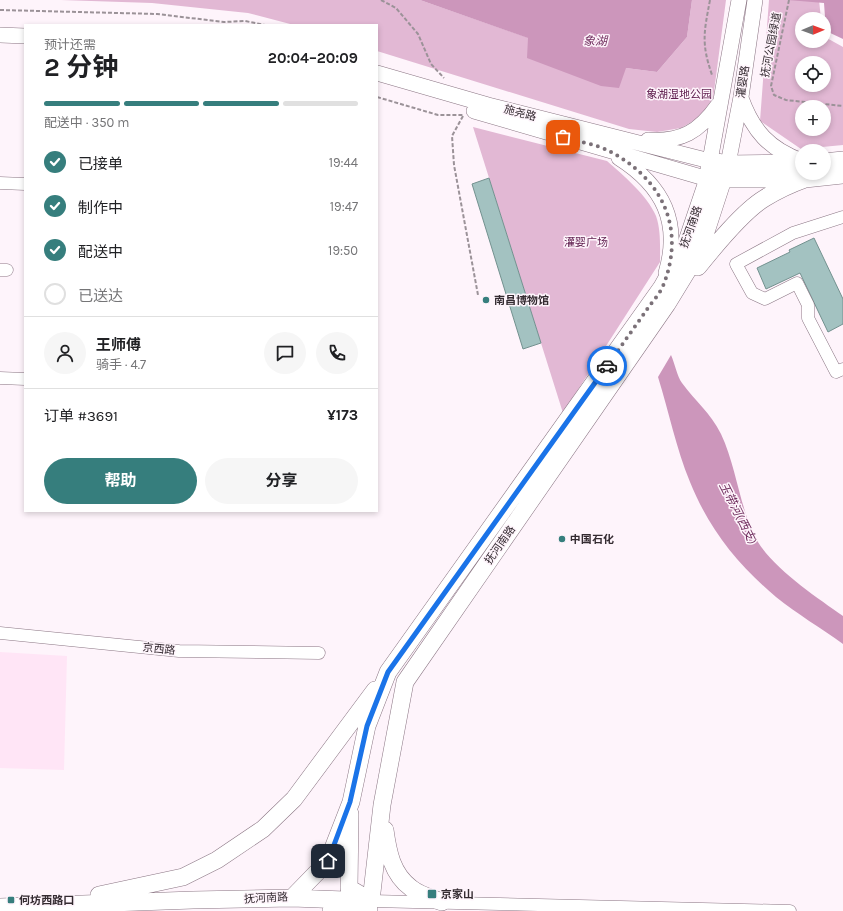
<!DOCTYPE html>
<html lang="zh">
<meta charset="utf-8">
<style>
body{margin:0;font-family:Karla,"Noto Sans SC",sans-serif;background:#f6f6f6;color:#202124;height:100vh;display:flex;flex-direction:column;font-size:15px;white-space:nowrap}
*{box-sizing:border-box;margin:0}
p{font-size:13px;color:#757577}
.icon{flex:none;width:22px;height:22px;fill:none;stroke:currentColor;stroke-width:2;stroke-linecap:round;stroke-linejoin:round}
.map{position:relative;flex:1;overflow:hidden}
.sheet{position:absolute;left:24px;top:24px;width:354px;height:488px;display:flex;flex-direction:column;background:#fff;border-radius:0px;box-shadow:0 2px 6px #0003}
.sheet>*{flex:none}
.needle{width:26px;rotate:89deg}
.buttons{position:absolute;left:795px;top:12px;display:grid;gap:8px}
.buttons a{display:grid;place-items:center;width:36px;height:36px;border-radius:50%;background:#fff;box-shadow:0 2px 6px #0003;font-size:20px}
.pin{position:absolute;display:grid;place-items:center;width:34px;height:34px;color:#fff;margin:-17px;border-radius:8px;box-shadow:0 2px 6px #0006}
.courier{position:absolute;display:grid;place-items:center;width:40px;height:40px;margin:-20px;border:3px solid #1a73e8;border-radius:50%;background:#fff;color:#222;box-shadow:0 1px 5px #0007}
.headline em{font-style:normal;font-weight:700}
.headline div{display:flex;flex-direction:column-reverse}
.headline{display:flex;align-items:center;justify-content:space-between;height:68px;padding:0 20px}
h1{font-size:26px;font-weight:700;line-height:30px}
.bar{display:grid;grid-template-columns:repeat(4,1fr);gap:6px 4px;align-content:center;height:48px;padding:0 20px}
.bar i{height:5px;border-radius:3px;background:#e0e0e0}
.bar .selected{background:#367e7d}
.bar p{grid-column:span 4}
.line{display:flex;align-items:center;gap:10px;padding:0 20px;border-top:1px solid #e0e0e0}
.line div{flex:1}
.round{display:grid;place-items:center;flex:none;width:42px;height:42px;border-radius:21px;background:#f6f6f6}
ol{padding:0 20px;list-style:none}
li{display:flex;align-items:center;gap:12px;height:44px}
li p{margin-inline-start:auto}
li .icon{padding:4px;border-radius:50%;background:#367e7d;color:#fff;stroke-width:4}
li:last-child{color:#757577}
li i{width:22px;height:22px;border:2px solid #e0e0e0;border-radius:50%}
.primary-button{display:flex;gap:8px;margin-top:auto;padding:8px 20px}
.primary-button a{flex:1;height:46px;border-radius:24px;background:#367e7d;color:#fff;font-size:16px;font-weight:700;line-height:46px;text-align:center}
.primary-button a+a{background:#f6f6f6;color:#202124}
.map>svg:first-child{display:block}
.built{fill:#ffe5f6}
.green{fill:#e2b8d4;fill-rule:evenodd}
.water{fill:#cc96bb}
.building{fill:#a3c2c1;stroke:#73918f}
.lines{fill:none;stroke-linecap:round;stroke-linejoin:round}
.minor-casing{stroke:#8b7684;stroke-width:13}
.major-casing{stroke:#8b7684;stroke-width:16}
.highway-casing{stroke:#8b7684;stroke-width:18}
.path{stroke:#9b9298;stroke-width:2;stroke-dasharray:4 2;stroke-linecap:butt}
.minor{stroke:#fff;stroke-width:12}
.major{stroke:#fff;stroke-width:15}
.highway{stroke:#fff;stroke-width:17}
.done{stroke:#7b7178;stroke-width:4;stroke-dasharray:0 7.2}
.route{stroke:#1a73e8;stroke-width:5}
.poi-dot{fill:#367e7d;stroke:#fef4fb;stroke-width:1.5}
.labels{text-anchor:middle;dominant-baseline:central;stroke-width:3;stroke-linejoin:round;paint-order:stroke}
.street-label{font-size:11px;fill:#342b31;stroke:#fef4fb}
.park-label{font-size:11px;fill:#612151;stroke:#fef4fb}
.poi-label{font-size:11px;font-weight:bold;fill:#342b31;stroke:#fef4fb;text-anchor:start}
.water-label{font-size:12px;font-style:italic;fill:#712f5f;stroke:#fef4fb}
</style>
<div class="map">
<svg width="843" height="911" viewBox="0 0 843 911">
<rect width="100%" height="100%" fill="#fef4fb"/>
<path class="built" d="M0,652L67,656L64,770L0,768Z"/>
<path class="green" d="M61,0H420L529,38L626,68L657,72L687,37L692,0H726L713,99L700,117L681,128L657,132L629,129L377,51V25H294L248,13L152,3Z
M769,0H819L821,19H802V41H824V31L825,37L843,47V145L801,149L760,121ZM802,63H824V85H802ZM802,107H824V129H802Z
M473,127L607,161C623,175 647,195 656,216C661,230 660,247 660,262L563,413Z"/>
<path class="water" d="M420,0H692L687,37L657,72L626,68L619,88L601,86L527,58L528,38Z
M788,0H843V39L826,31L824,3Z
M671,355C675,364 677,376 682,383C696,402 710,412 721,434C736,466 739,503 754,535C769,566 815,596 843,616V644C821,628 797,614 776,597C737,564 709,529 690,482C676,448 669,412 658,377Z"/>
<path class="building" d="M489,178L541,343L523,349L472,184Z
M814,238L843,299V324L828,332L800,273L766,289L757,268L790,252L789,250Z"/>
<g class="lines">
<g class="minor-casing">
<path id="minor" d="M0,183L25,184
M843,217L793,233L736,264L752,293L765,299L797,283L808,305V318L836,372L843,369
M0,270H7
M0,378L25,379
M0,633L179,651L319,653
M371,911V901L790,911"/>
</g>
<g class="major-casing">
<path id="major" d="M0,35L25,36
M377,73L488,105L710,161L739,0
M741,98C753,131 769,149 802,161
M474,111L708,179
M648,140C681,142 699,132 718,105
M619,158C663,186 681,222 666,273
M728,164L741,97L755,0"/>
</g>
<g class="highway-casing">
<path id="highway" d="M824,162L843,160
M714,179H805L843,175
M698,267C714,247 743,211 765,198C778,190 791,184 805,179
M385,830C388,852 392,874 411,888C419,895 432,898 442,902
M99,895L183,877L217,860L263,829L294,799L375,690
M292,898L371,901L349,888L350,814
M0,907L193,900L292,898L328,861L351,802L367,726L388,672L662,287L686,244L708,179L710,161L728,164L802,163
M331,911L371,901L382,805L405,682L667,304L700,250L728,164"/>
</g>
<path class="path" d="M381,0L396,8L418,34L431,64L444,78
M710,0C704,32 701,43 712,75
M789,0L771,86L774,95L786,100L843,106
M0,10L157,14L224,22L245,21L265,25
M377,97L438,115H463
M463,116L452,136L454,165L478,295"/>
<use href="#minor" class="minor"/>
<use href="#major" class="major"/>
<use href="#highway" class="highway"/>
</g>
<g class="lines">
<path class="done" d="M563,137C578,142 596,144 609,151C663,179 686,229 663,286C659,295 651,303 646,311C633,329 620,348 607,366"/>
<path class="route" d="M328,861L350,802L367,726L388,672L607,366"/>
</g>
<g class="poi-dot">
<circle cx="486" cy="300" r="4"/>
<circle cx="562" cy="539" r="4"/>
<rect x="427" y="889" width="10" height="10" rx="2"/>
<rect x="7" y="896" width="8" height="8" rx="2"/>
</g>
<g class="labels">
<g class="street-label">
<text transform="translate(771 45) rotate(-79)">抚河公园绿道</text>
<text transform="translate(743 82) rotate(-81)">灌婴路</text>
<text transform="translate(520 113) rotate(15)">施尧路</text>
<text transform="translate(691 227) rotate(-70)">抚河南路</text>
<text transform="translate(500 545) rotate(-55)">抚河南路</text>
<text transform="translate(159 649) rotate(6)">京西路</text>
<text transform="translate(266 898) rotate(-3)">抚河南路</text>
</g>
<g class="park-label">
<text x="679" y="94">象湖湿地公园</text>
<text x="586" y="242">灌婴广场</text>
</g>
<g class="poi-label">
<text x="494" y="300">南昌博物馆</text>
<text x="570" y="539">中国石化</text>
<text x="441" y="894">京家山</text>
<text x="19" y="900">何坊西路口</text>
</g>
<g class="water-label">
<text x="595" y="41">象湖</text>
<text transform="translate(738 513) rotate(63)">玉带河(西支)</text>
</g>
</g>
</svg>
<div class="buttons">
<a><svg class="needle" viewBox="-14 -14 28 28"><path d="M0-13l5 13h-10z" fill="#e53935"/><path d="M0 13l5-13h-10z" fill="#757577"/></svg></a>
<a><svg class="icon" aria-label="locate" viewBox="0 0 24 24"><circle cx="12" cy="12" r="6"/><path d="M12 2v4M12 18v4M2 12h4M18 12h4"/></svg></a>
<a>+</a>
<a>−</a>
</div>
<div class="pin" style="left:563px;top:137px;background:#ea580c"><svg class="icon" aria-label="bag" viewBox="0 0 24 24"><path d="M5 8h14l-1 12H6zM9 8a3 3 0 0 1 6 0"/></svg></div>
<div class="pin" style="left:328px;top:861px;background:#1f2937"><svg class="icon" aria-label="home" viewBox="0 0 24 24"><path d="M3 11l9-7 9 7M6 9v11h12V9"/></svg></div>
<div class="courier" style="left:607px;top:366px"><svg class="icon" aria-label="car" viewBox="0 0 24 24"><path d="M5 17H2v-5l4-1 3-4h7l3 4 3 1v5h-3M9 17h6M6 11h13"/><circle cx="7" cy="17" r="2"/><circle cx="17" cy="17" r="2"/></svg></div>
<section class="sheet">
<div class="headline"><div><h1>2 分钟</h1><p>预计还需</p></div><em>20:04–20:09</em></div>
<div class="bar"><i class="selected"></i><i class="selected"></i><i class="selected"></i><i></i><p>配送中 · 350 m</p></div>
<ol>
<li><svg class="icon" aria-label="check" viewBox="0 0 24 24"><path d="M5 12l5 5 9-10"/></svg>已接单<p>19:44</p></li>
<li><svg class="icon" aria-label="check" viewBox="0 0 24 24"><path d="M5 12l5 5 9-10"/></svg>制作中<p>19:47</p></li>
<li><svg class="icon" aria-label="check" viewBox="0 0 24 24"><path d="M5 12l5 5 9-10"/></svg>配送中<p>19:50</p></li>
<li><i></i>已送达</li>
</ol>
<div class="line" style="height:72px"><a class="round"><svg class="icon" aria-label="person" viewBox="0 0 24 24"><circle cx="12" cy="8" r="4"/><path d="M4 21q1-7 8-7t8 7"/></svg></a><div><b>王师傅</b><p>骑手 · 4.7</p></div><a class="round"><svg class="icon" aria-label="chat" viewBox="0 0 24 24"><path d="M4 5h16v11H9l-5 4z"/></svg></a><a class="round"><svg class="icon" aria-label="phone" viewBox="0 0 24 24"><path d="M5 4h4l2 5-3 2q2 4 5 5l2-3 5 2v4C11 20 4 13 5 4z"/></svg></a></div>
<div class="line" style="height:52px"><div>订单 #3691</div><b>¥173</b></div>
<div class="primary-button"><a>帮助</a><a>分享</a></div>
</section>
</div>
